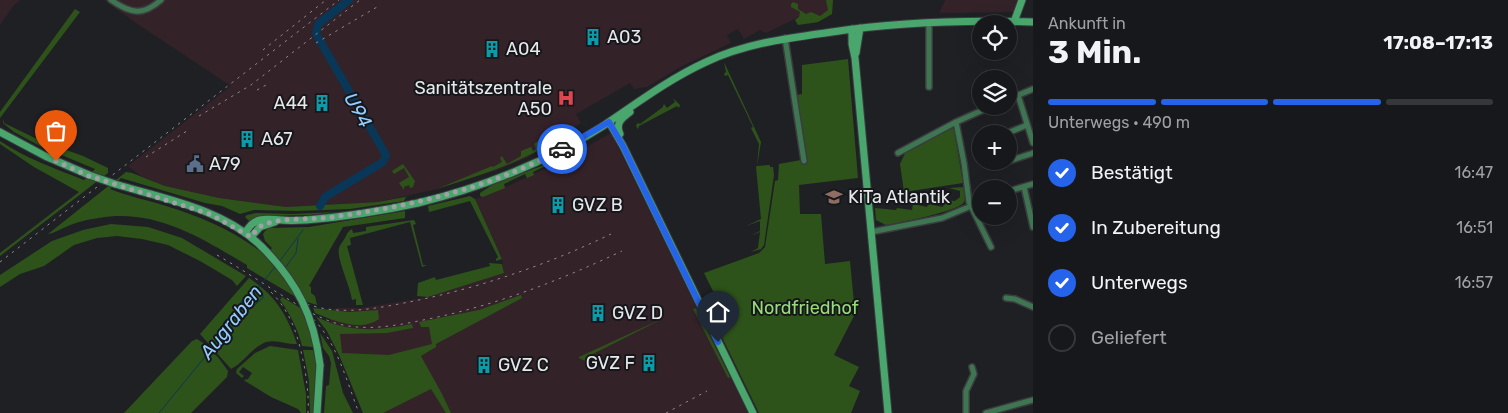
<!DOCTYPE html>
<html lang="de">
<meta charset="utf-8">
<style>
body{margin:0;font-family:Rubik,sans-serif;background:#242528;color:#f1f3f6;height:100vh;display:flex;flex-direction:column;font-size:19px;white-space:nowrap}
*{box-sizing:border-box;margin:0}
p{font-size:16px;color:#9ea0a3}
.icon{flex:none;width:28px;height:28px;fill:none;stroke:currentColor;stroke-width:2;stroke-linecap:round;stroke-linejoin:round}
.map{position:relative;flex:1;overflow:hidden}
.sheet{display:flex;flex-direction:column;background:#17181b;width:475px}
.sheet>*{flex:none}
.controls{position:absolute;left:972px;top:15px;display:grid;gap:10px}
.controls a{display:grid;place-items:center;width:45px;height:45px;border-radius:50%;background:#17181b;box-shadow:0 5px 20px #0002,0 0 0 1px #36373a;font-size:25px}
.pin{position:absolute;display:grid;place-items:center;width:42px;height:42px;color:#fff;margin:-51px -21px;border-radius:50% 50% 50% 0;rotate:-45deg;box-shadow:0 0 5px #0007}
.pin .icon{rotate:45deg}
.courier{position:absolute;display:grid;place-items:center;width:50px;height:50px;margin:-25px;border:4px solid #2563eb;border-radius:50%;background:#fff;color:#222;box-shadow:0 1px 6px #0007}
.summary em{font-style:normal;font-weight:700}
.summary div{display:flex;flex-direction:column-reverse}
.summary{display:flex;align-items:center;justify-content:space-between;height:85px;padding:0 15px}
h1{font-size:32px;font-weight:700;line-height:38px}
.bar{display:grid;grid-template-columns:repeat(4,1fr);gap:8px 5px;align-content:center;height:60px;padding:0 15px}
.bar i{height:6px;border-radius:4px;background:#36373a}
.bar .active{background:#2563eb}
.bar p{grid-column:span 4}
ol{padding:0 15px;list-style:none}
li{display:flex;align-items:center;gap:15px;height:55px}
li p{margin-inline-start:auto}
li .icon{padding:5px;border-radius:50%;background:#2563eb;color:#fff;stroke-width:4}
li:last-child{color:#9ea0a3}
li i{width:28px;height:28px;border:2px solid #36373a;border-radius:50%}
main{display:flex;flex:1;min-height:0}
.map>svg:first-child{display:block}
.industrial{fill:#342229}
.green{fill:#2d531a}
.water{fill:#093758}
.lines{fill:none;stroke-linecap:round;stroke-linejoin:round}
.stream{stroke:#093758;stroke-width:1}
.river{stroke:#093758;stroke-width:8}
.street-casing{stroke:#3b3c40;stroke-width:8}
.secondary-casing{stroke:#3b3c40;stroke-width:9}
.street{stroke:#3f7652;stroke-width:5}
.secondary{stroke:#49a76d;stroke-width:7}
.rail{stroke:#8a8b8e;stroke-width:1;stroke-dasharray:2.5 5;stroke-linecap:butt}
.secondary-bridge-casing{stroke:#3b3c40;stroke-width:9;stroke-linecap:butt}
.secondary-bridge{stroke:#49a76d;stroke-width:7}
.done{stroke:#a1a2a5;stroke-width:5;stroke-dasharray:0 9}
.route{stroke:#2563eb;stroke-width:6}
.labels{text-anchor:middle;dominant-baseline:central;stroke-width:4;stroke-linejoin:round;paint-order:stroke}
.poi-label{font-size:18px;fill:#e7e8ea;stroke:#16171b;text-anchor:start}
.park-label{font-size:18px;fill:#96dd76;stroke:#16171b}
.water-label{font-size:19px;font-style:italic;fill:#93cdff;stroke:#16171b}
</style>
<main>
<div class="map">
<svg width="1033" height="413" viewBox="0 0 1033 413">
<rect width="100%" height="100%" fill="#1f2024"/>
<path class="industrial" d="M0,0H21L14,5L0,25Z
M104,0H833L832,14L818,22L808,24L799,17L766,33L760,30L744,39L738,29L727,35L731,43L682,66L647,87L634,89L630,83L576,114L581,123L556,138V140L526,158L497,170L437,189L378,202L286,207L219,198L165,186L141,176L128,166L231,86L136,23Z
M945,0H1025L1020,12L941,13L940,11Z
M611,133L748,413H363L340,357L327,331L334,308H361L428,297L504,273L502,259L475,199L493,193L561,161Z"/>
<path class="green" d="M826,0H833L832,14L818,22L798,25L795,20L799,17L800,12L791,7V4L793,2L798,4V9L806,14L811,12L820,16L828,10Z
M75,9L80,12L0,118V112Z
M848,59L858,178L799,185L800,214H821L825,264L850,261L855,314L834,355L859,367L849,386L860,391L851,413H759L715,323L726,317L704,273L759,253L765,247L775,181L778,180L779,164L801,160L792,96L802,94V65Z
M724,62L761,142L757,166L770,165V167H773L774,175L764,245L761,249L751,252L758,248L760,232L750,236L760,231V221L746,226L761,219L756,167L757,166L759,144L751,128L753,127L728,75L725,76L724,74L726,72Z
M673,98L680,105L679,108L677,106L639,126L638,129L637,128L636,125L638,123L640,124L663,107V106L664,104L667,108L675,102Z
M4,119V123L41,141L83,156L108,168V173L0,256V253L79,192L34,167L0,144V141C25,158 56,169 84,180L95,169L40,146L14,132L3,123Z
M951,127L954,129L963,183L904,192L900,164L906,151Z
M543,137L545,147C511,166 474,177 437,189L492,166L493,167L502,162L500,158L502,156L507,164L521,156V151L531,147L533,151L536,149L534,144Z
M567,156L533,172L534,175L527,178L525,174L504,184L505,188L483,197L480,196V193L492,185Z
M403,164L415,181L413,187L410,188L409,185L404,187V190L399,183L409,177L404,168L394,174L392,171Z
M126,172L132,173L165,186L219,198L286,207L378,202L410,196L406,197L404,201L350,209L297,211L254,210L240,214L222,206L205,203L121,178L110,189C127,196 147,200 166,206C202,217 237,232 266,256L272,248L265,241L263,234L265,231L269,228L309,227L405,211V218L343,227L309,286L311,287V293L315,296L317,305L301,300L247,268V265C201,238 155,208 99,218C90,219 81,221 73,224C64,227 55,233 48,234Z
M964,187C964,191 966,199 964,202C960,211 898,223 886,225L876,220L875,208L896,210L897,208L912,210L913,204L927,207L928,204L943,207L944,200L955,201L960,197V191L949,188Z
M470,196L475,199L502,259L496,261V259L498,257L470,201L429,212L428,206Z
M337,212L309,215L268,216L250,222L245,217L247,215L256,213L293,214Z
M414,220L416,224L413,225L423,265H427L422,267L410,222L350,238L351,245L347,246L363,305H356V299L352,300C350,285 336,258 339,248C340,245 343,241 345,238C347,234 348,231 352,229L353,233L366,231V227Z
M111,224L148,227L182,238L246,276L237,286L232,280L200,261L168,245L142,239L117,236L97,238L74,245L44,266L20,274L0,287V275L52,241L83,230Z
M489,263L502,264L504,273L428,297L417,296L418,283L435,277L436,280L490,266Z
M249,278C276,296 287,315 297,344C288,345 277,339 266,342C252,347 244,363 231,369L200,334Z
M521,295L522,298L436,344V347L421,356L442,394L451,413H446L431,389L383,413H363L340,357L327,331L316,317C352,333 375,331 412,324L413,328L387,333L340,334L342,353L389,355L432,344L429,327H421L419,322L479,310Z
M282,297C288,301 295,304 300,308C309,317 311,336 313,347L302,346C298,329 290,314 280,300Z
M313,308L349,312L378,310L379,319C361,332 334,321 315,313Z
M696,308L730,377L728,378L693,309Z
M668,316L585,358V361L579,358V357Z
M320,333L332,351L343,393L353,413H324L326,386L329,385L331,363L329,356L323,348Z
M197,339C210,346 220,359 228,371L227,377L191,413H124L192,341Z
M270,346L298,350L306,394V413H301L298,409L271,397L245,381L244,380L248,379L252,373L243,367L239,372L244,376L242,378L236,373L237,369L255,353Z
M303,350H313L317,365L315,413H310L309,381Z"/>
<path class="water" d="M250,296L252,298L249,302L226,329H223L224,321L236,312L241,301Z"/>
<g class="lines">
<path class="stream" d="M320,206L322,202
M279,262L303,230
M285,268L296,253L298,239
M251,297L275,267
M221,336L228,332L244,314L263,298V295L259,290
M159,413L209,352L225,329"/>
<path class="river" d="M320,206L325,197L383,162L386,155L316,34L318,24L349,0"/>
<g class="street-casing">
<path id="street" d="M111,0C131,14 143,16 161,0
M929,24V87
M785,38L804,161
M1018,95L1033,143
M1009,99L1033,89
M956,122L964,163L969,202L991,247
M1005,134L1027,125
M898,153L956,122L992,106
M994,161L995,165L1007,161
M1009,161L1033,153
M1024,187L1033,227
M1009,191L1033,184
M871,232L942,218L981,202
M1006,298L1015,299L1033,307
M966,413V391L974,374L972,367
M986,413L1033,400"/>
</g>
<g class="secondary-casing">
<path id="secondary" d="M1014,22L1022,0
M852,29V44L855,58L888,413
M856,53L860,28
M609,122L623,146L753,413
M0,132L45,156L89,175
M620,134C615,123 622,118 630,112
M115,184C165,199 224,209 262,247
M245,233C249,227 252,222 260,220C268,218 274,220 281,220C289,221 298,220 306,220C343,217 382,211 418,203C481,188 549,161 603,126C637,103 669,79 706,62C746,43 789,38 832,32C898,22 967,20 1033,22
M251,237L260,227L275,222
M317,413L320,365"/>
</g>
<use href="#street" class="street"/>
<use href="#secondary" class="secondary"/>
<path class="rail" d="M316,43L377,7
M263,50L326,0
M257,90L268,84
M199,116L251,85L360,0
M146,157L190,129
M217,255C238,267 258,280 278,293C295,303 312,315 332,322C365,333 399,325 433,318C499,304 561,280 622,251
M0,262L339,0
M271,292C293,314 299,340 305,370C307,384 309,398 308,413
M300,301C334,317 374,309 409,302C479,288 547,265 611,234
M308,314C336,338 346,380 359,413
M666,413L707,391"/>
<g class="secondary-bridge-casing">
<path id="secondary-bridge" d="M89,175L115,184
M262,247C297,282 314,316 320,365"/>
</g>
<use href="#secondary-bridge" class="secondary-bridge"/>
</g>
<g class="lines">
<path class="done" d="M56,161L89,176L210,214L251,237C254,233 257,229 261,226C276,217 314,220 333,217C415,205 488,189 562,149"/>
<path class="route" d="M562,149L609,122L623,146L718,342"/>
</g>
<defs>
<g id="building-bare" transform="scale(1.35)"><path d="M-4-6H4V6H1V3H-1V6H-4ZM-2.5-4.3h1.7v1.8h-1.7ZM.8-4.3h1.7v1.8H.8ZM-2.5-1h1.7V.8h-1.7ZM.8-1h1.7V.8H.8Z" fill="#0f9aa8" stroke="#16171b" stroke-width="2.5" paint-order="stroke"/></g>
<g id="hospital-bare" transform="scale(1.35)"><path d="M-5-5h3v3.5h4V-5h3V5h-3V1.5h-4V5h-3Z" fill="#e0444e" stroke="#16171b" stroke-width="2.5" paint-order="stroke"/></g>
<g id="civic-bare" transform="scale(1.35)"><path d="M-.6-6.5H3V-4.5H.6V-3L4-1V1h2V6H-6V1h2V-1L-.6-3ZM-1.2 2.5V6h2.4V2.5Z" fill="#5c6f8a" stroke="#16171b" stroke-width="2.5" paint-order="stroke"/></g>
<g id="school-bare" transform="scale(1.35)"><path d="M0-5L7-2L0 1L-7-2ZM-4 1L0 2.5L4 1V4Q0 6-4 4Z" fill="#8d6e63" stroke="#16171b" stroke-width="2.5" paint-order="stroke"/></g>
</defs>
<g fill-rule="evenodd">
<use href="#building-bare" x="593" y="37"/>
<use href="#building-bare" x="492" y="49"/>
<use href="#hospital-bare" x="566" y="98"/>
<use href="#building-bare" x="322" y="103"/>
<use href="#building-bare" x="247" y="139"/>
<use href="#civic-bare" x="195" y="164"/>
<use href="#school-bare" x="834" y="197"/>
<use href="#building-bare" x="558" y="205"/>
<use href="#building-bare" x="598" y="313"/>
<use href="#building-bare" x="649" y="363"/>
<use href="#building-bare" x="484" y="365"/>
</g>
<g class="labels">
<g class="poi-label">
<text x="607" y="37">A03</text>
<text x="506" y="49">A04</text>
<text x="552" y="88" text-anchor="end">Sanitätszentrale<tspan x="552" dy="21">A50</tspan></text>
<text x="308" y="103" text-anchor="end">A44</text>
<text x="261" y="139">A67</text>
<text x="209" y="164">A79</text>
<text x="848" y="197">KiTa Atlantik</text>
<text x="572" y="205">GVZ B</text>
<text x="612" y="313">GVZ D</text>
<text x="635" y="363" text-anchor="end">GVZ F</text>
<text x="498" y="365">GVZ C</text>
</g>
<g class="park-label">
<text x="805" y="308">Nordfriedhof</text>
</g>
<g class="water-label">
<text transform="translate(358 110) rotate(61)">U94</text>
<text transform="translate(231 322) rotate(-52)">Augraben</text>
</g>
</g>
</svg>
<div class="controls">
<a><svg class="icon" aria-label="locate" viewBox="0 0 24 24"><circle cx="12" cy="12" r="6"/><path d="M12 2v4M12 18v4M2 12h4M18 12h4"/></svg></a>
<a><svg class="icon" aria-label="layers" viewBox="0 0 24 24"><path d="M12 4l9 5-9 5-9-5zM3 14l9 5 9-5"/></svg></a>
<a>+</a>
<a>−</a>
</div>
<div class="pin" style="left:56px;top:161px;background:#ea580c"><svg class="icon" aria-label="bag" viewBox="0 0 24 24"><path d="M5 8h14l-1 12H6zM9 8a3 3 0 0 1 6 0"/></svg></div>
<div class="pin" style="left:718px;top:342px;background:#1f2937"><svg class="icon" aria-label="home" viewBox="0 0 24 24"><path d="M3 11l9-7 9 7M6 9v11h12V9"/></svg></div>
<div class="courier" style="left:562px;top:149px"><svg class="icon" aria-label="car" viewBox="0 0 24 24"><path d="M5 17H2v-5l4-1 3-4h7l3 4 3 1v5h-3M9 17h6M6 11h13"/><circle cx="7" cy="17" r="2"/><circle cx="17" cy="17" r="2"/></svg></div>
</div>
<section class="sheet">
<div class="summary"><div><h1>3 Min.</h1><p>Ankunft in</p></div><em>17:08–17:13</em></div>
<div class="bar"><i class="active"></i><i class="active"></i><i class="active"></i><i></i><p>Unterwegs · 490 m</p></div>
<ol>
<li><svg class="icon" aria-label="check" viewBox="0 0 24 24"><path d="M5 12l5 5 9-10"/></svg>Bestätigt<p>16:47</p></li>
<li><svg class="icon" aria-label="check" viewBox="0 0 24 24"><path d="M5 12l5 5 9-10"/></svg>In Zubereitung<p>16:51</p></li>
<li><svg class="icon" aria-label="check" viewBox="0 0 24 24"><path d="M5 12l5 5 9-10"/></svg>Unterwegs<p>16:57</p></li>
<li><i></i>Geliefert</li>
</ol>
</section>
</main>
